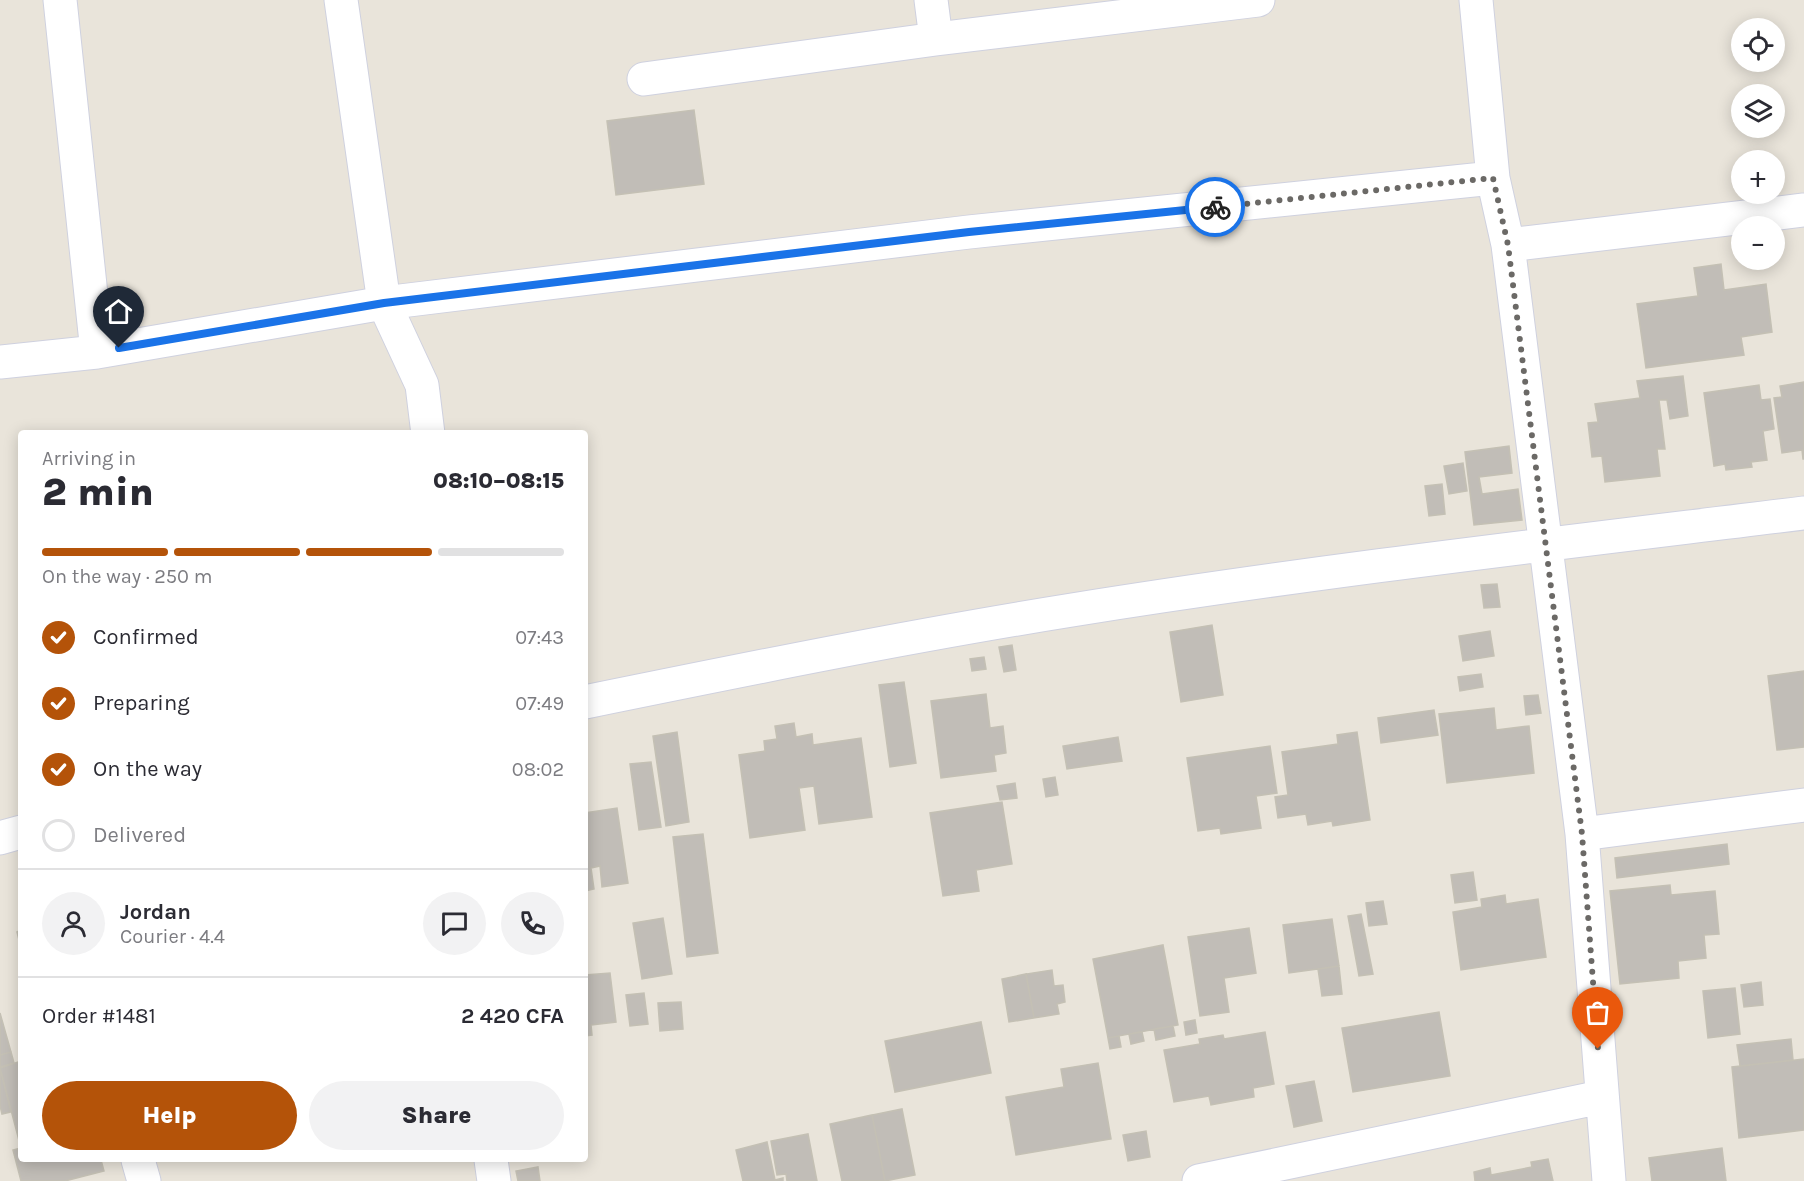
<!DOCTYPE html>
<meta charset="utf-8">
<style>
body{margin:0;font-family:Karla,sans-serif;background:#f2f2f3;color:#2b2b33;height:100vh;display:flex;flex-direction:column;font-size:22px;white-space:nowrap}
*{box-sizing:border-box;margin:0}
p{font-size:20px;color:#7c7c81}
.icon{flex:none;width:33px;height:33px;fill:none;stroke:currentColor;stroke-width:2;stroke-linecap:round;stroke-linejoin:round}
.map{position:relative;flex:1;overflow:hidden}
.panel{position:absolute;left:18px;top:430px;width:570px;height:732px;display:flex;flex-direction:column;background:#fff;border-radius:6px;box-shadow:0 3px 15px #0003}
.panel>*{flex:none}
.tools{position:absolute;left:1731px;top:18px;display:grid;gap:12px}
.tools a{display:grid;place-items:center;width:54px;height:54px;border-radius:50%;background:#fff;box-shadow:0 3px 15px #0003;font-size:30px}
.pin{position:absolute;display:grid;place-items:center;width:51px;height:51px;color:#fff;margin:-62px -26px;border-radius:50% 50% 50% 0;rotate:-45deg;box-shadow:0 0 6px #0007}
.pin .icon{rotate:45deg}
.courier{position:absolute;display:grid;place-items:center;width:60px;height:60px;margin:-30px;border:4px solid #1a73e8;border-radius:50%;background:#fff;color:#222;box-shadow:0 2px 8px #0007}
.summary em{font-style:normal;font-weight:800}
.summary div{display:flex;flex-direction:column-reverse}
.summary{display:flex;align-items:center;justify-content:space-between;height:102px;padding:0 24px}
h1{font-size:39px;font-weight:800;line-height:45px}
.bar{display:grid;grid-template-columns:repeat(4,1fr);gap:9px 6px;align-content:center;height:72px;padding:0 24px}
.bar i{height:8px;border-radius:4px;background:#e1e1e2}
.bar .current{background:#b45309}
.bar p{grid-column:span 4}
.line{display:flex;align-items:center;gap:15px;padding:0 24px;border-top:2px solid #e1e1e2}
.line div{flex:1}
.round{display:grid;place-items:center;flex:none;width:63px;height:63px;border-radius:32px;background:#f2f2f3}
ol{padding:0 24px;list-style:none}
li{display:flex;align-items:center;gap:18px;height:66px}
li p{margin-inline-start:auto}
li .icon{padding:6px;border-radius:50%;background:#b45309;color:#fff;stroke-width:4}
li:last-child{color:#7c7c81}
li i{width:33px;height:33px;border:3px solid #e1e1e2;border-radius:50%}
.button{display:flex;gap:12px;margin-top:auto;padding:12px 24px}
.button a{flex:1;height:69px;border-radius:36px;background:#b45309;color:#fff;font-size:24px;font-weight:800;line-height:69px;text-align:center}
.button a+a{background:#f2f2f3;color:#2b2b33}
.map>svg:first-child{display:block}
.building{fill:#c1bdb7;stroke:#c4c0b4;stroke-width:1.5}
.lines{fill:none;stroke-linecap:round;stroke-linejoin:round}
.minor-casing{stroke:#cfd1df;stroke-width:35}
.minor{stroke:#fff;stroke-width:33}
.done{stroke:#6b6966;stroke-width:6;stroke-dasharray:0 10.8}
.route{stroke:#1a73e8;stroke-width:8}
</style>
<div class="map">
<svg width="1804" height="1181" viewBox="0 0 1804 1181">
<rect width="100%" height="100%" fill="#e9e4da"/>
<path class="building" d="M694,110L704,184L616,195L607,121Z
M1721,264L1724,290L1766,284L1772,332L1741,337L1744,355L1646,368L1637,304L1698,296L1694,268Z
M1683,376L1688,416L1670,419L1667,400H1659L1665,449H1657L1660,476L1605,482L1602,456L1592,457L1588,423L1598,422L1595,404L1640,398L1637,381Z
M1804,382V459H1803L1802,450L1782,453L1774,398L1782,397L1780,386Z
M1759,385L1761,400L1770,399L1774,429L1763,431L1767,460L1751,462L1752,467L1726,470L1725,464L1714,466L1704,393Z
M1509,446L1512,473L1479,477L1482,494L1518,489L1522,520L1474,525L1465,452Z
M1463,463L1467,491L1449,494L1444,466Z
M1442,484L1445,514L1429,516L1425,486Z
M1497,584L1500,607L1484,608L1481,585Z
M1212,625L1223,695L1181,702L1170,632Z
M1490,631L1494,656L1463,661L1459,636Z
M1012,645L1016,670L1004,672L999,647Z
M984,657L986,669L972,671L970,659Z
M1804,671V747L1777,750L1768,676Z
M1481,674L1483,687L1460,691L1458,677Z
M904,682L916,763L890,767L879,685Z
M986,694L990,728L1003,726L1006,753L994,755L996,771L941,778L931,701Z
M1538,695L1541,713L1526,715L1524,696Z
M1494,708L1496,730L1529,726L1534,773L1447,783L1439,714Z
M1434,710L1438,735L1381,743L1378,718Z
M794,723L796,737L812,734L813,745L861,738L872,817L819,824L814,786L799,788L805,830L750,838L739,755L765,751L764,741L777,739L775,726Z
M677,732L689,822L666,826L653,736Z
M1357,732L1370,820L1333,826L1332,821L1308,825L1306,814L1278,818L1275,797L1288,795L1282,752L1338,744L1337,735Z
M1118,737L1122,761L1067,769L1063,746Z
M1270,746L1277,793L1256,796L1261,828L1221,834L1220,828L1198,831L1187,758Z
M651,762L661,827L639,830L630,764Z
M1055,777L1058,795L1046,797L1043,779Z
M1015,783L1017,798L1000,800L997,786Z
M1002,802L1012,864L976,870L979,891L943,896L930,813Z
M617,808L628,883L602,887L600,866L591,868L594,889L585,891V813Z
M703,834L718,953L687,957L673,837Z
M1727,844L1729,864L1617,878L1615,858Z
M1473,872L1477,900L1455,903L1451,875Z
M1670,885L1671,895L1715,891L1719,934L1704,935L1706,958L1678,961L1679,978L1620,984L1610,891Z
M1505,895L1506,904L1538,899L1546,957L1461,970L1453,912L1482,907L1481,899Z
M1383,901L1387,924L1369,926L1366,903Z
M1361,914L1373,974L1359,976L1348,916Z
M663,918L672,974L642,979L633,923Z
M1332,919L1339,966L1289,973L1283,925Z
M1249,928L1256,973L1224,978L1229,1012L1200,1016L1188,937Z
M21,930V948L17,932Z
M1163,945L1178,1025L1108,1038L1093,959Z
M1339,966L1342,994L1322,996L1318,969Z
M1052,970L1054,986L1063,985L1065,1002L1057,1004L1059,1014L1034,1018L1026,974Z
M610,973L616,1022L591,1025L592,1035L585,1036V975Z
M1026,974L1034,1018L1009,1022L1002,979Z
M1761,982L1763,1005L1744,1007L1741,985Z
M1735,988L1740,1034L1708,1038L1703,991Z
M644,993L648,1024L630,1026L626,995Z
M681,1002L683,1029L660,1031L658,1003Z
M1439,1012L1450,1076L1353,1092L1342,1028Z
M0,1013L11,1052L0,1055Z
M1195,1020L1197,1033L1186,1035L1184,1022Z
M981,1022L991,1073L895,1092L885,1041Z
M1173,1026L1175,1036L1156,1040L1154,1029Z
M1142,1032L1144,1041L1131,1044L1129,1034Z
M1265,1032L1274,1084L1253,1088L1254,1097L1211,1105L1209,1096L1174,1102L1164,1050L1200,1044L1199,1039L1223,1035L1224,1039Z
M1119,1036L1121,1047L1110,1049L1108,1038Z
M1791,1039L1793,1060L1740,1066L1737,1045Z
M11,1052L14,1063L0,1067V1055Z
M1804,1059V1130L1739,1138L1732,1067Z
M21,1061V1160H101L104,1171L65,1181H21L13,1150L21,1148L0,1068Z
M1098,1063L1111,1139L1016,1155L1006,1097L1064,1087L1061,1069Z
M0,1068L11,1112L2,1114L0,1106Z
M1314,1081L1322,1121L1294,1127L1286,1086Z
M902,1109L915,1175L885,1181L872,1115Z
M872,1115L885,1181H842L830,1124Z
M1146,1131L1150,1157L1128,1161L1123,1135Z
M808,1134L817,1181H787L786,1174L777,1175L771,1141Z
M767,1142L775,1180L783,1178V1181H743L736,1150Z
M1722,1148L1726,1181H1652L1649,1158Z
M1548,1159L1553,1181H1475L1474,1172L1490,1168L1491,1175L1532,1167L1531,1162Z
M538,1167L540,1181H518L516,1171Z"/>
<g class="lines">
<g class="minor-casing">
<path id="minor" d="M60,0L97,352
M341,0L384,303L422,385L428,434
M931,0L936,39
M1476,0L1493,178
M644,79L936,39L1258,0
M1508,245L1804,210
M0,362L97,352L384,303L969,232L1493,178L1508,245L1582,834L1609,1181
M585,702C747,669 909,636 1072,610C1315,571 1560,543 1804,513
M1582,834L1804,805
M0,838L21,832
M138,1160L144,1181
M491,1160L494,1181
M1199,1181L1601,1097"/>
</g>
<use href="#minor" class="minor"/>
</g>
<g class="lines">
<path class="done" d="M1215,207L1493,178L1508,245L1582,834L1598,1049"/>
<path class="route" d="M119,348L384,303L969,232L1215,207"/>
</g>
</svg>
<div class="tools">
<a><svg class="icon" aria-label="locate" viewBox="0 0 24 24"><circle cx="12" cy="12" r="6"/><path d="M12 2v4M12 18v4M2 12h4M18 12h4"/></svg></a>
<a><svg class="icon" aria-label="layers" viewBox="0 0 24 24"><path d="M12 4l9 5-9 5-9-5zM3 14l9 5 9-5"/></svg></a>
<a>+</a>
<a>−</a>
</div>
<div class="pin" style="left:1598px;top:1049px;background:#ea580c"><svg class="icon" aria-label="bag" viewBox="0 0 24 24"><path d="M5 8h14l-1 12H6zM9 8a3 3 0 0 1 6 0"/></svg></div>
<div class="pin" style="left:119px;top:348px;background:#1f2937"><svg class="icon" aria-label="home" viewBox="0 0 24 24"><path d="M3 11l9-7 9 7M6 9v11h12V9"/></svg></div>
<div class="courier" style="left:1215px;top:207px"><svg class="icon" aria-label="bike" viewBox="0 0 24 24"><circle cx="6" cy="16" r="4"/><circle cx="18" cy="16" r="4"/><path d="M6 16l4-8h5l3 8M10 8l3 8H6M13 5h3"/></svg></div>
<section class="panel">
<div class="summary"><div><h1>2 min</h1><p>Arriving in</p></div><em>08:10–08:15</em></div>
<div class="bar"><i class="current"></i><i class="current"></i><i class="current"></i><i></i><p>On the way · 250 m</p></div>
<ol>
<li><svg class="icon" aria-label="check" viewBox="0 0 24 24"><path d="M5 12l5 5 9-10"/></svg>Confirmed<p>07:43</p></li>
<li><svg class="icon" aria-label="check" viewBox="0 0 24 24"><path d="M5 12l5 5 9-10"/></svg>Preparing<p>07:49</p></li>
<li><svg class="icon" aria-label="check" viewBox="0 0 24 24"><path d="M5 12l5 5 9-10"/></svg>On the way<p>08:02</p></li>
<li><i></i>Delivered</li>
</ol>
<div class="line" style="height:108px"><a class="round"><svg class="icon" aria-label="person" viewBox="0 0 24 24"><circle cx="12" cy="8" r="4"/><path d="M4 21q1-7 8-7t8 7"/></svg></a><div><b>Jordan</b><p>Courier · 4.4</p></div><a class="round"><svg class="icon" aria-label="chat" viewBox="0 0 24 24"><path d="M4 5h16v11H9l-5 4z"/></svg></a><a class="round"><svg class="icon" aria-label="phone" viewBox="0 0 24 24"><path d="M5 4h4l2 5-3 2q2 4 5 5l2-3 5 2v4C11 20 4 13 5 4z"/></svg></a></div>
<div class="line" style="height:78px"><div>Order #1481</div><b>2 420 CFA</b></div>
<div class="button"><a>Help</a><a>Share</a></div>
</section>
</div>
